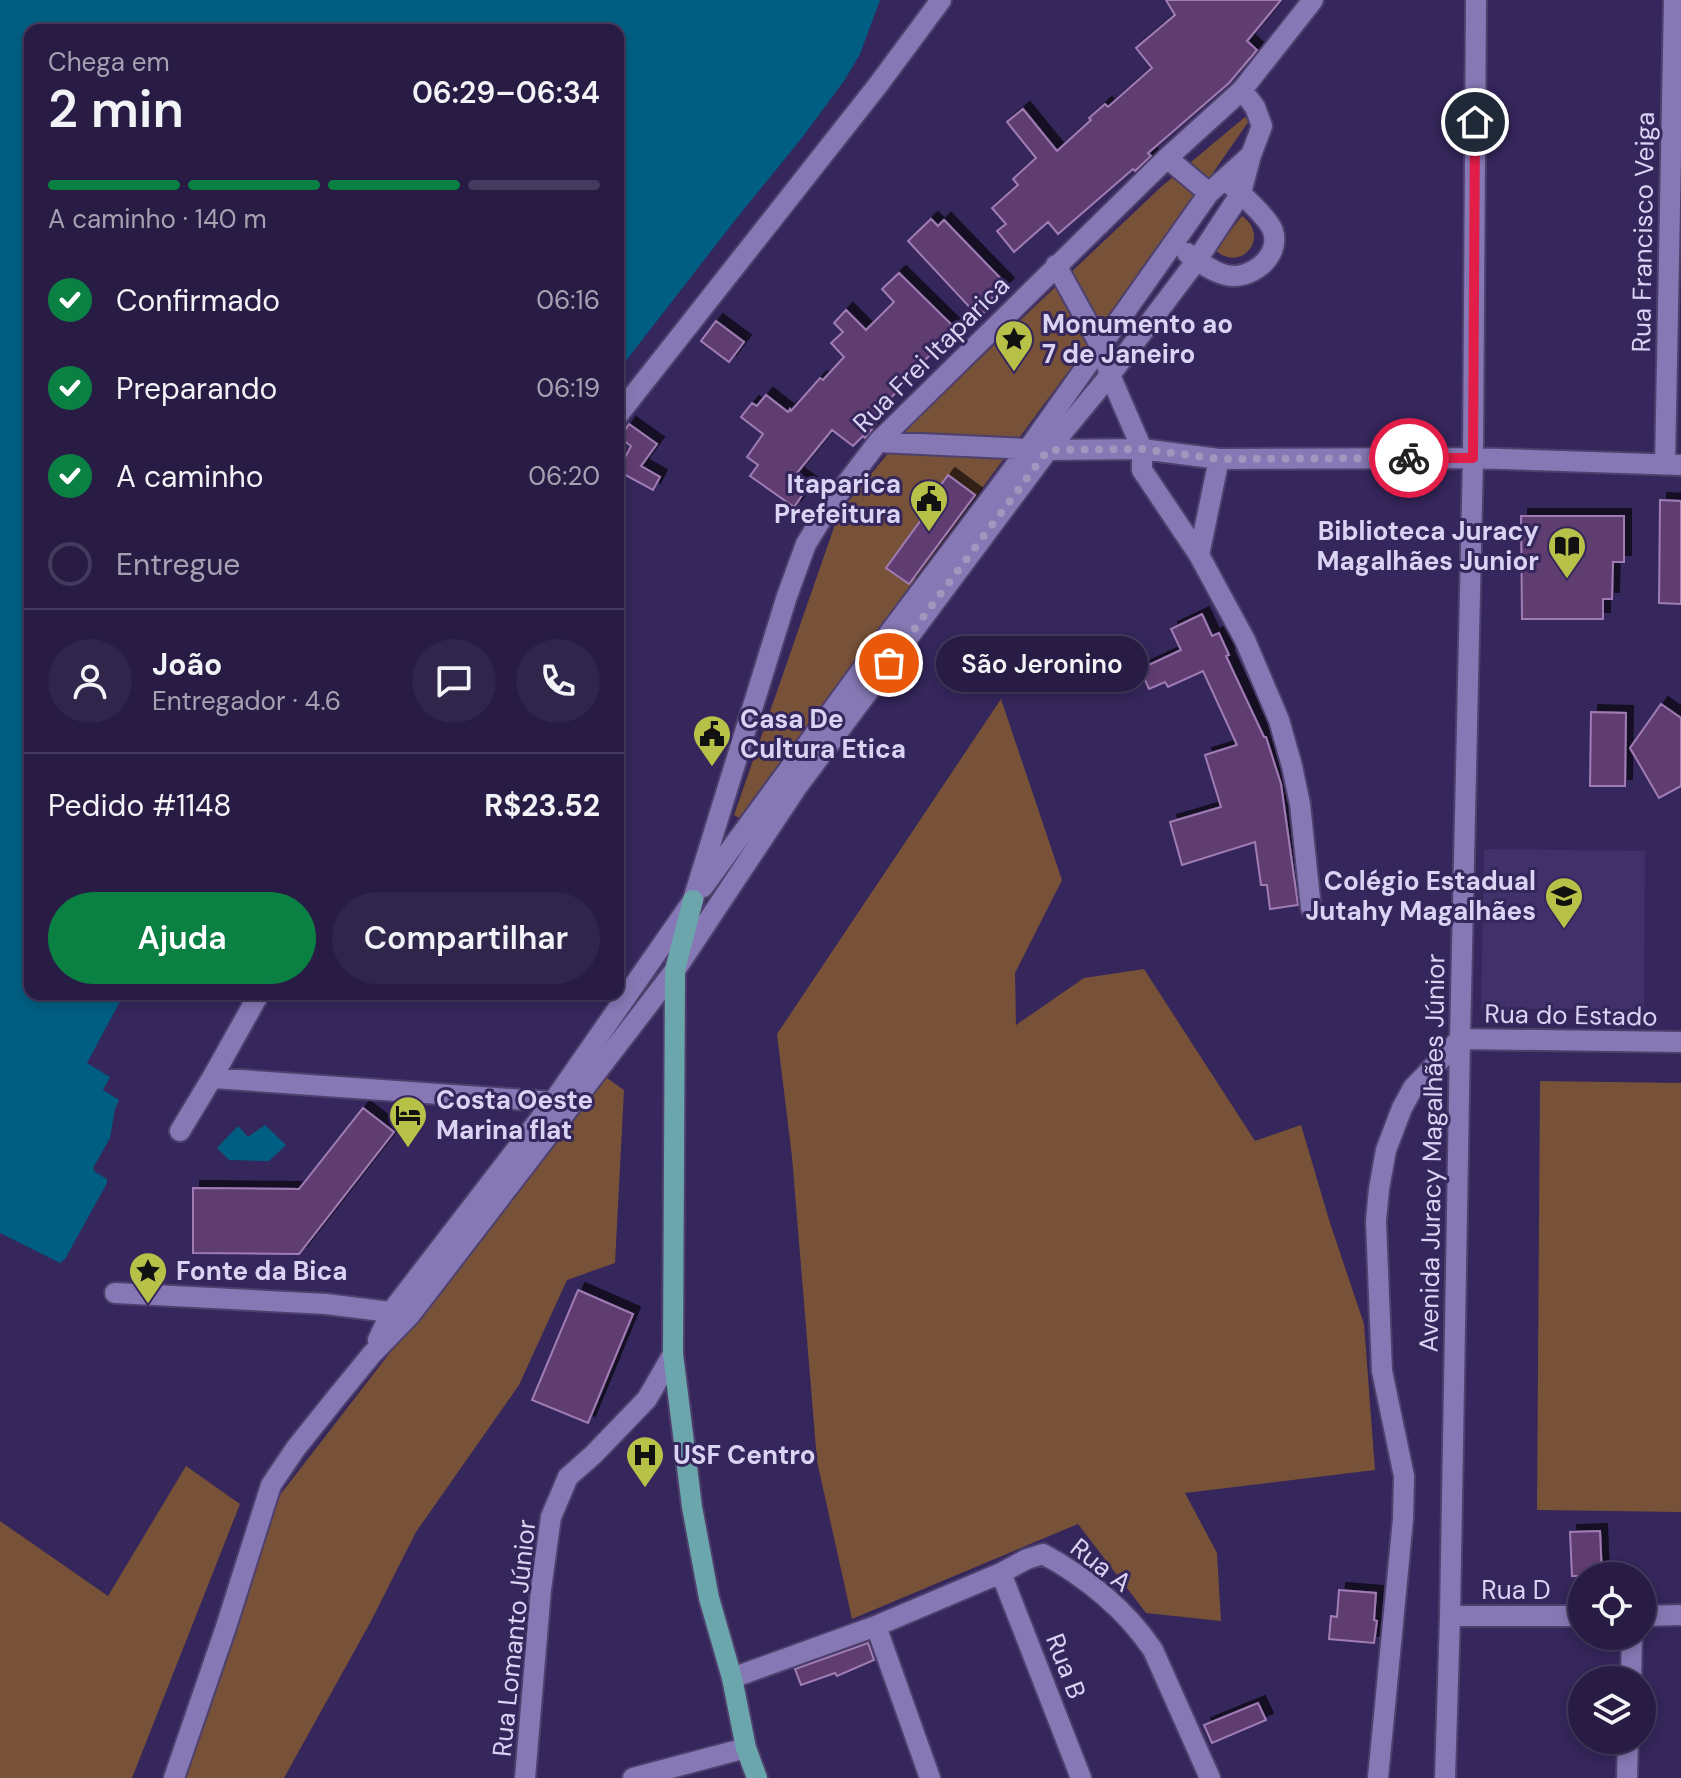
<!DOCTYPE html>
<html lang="pt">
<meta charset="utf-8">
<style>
body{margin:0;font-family:"DM Sans",sans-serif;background:#30254b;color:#f1f3f6;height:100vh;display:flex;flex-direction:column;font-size:30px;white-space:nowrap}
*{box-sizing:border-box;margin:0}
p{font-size:26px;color:#a5a1b2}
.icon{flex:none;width:44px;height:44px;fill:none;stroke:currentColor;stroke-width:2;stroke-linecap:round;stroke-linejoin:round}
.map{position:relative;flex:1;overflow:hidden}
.side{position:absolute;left:24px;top:24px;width:600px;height:976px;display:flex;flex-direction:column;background:#281c44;border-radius:16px;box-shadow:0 4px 12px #0003,0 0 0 2px #443a5d}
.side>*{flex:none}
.fabs{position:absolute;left:1568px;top:1562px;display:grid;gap:16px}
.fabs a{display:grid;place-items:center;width:88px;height:88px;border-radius:50%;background:#281c44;box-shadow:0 4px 12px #0003,0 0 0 2px #443a5d;font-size:40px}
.pin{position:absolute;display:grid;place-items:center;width:68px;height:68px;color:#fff;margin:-34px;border:4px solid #fff;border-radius:50%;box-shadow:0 2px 8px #0007}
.courier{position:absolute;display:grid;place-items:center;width:80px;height:80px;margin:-40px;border:6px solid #e11d48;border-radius:50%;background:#fff;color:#222;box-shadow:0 2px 10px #0007}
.bubble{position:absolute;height:56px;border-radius:28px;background:#281c44;box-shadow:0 4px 12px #0003,0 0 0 2px #443a5d;font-size:26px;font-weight:600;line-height:56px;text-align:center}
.head em{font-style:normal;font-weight:600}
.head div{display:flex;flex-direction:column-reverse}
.head{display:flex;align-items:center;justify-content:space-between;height:136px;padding:0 24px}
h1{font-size:52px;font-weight:600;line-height:60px}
.bar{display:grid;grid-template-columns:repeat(4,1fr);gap:12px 8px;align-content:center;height:96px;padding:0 24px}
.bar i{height:10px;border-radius:6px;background:#443a5d}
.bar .active{background:#0b8043}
.bar p{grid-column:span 4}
.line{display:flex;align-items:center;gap:20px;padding:0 24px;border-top:2px solid #443a5d}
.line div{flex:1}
.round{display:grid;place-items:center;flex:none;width:84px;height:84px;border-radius:42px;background:#30254b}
ol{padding:0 24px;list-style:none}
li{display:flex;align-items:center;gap:24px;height:88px}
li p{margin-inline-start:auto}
li .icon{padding:8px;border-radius:50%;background:#0b8043;color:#fff;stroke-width:4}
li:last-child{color:#a5a1b2}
li i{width:44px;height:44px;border:4px solid #443a5d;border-radius:50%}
.action{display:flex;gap:16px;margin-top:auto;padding:16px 24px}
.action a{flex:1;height:92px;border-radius:48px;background:#0b8043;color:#fff;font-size:32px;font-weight:600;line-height:92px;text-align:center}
.action a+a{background:#30254b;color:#f1f3f6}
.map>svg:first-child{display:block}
.built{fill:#41316b}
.green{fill:#775138}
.water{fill:#005e82}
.building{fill:#603e71;stroke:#a07cb4;stroke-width:2;filter:url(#shadow)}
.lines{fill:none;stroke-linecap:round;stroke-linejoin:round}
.minor-casing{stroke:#4e406d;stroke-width:24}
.tertiary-casing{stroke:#4e406d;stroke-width:24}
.primary-casing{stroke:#4e406d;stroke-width:24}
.minor{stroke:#8578b4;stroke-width:20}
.tertiary{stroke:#8578b4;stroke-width:20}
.primary{stroke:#6ba6ad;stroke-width:20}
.done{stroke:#a096be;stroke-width:8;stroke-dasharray:0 14.4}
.route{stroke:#e11d48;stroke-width:10}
.labels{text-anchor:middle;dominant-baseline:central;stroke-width:6;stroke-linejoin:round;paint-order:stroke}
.street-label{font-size:26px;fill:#d9d3f4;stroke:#35265b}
.poi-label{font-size:26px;font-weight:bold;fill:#d9d3f4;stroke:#35265b;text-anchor:start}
</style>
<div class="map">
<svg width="1681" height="1778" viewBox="0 0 1681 1778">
<defs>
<filter id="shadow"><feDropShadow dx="7" dy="-7" stdDeviation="0" flood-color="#0009"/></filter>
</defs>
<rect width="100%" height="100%" fill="#35265b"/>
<path class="built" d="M1484,849L1645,851L1644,1009H1481Z"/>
<path class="green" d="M1245,117L1249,121L1185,213L739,818L734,815L839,513L917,418L1161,187Z
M1242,216C1271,236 1242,274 1215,250Z
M1001,699L1062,880L1015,973L1016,1025L1084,978L1144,969L1255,1141L1301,1125L1330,1223L1364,1324L1375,1470L1185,1493L1217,1553L1221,1621L1146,1613L1078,1524L852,1619L817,1461L792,1157L777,1034Z
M604,1076L624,1090L615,1263L567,1280L519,1385L416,1532L370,1623L284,1778H184L276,1500Z
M1540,1081L1681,1083V1512L1537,1510Z
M186,1466L240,1504L132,1778H0V1521L108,1596Z"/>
<path class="water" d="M0,0H880L860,54L844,81L801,139L736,219L618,371V30H30V994H124L87,1063L110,1077L103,1090L119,1100L115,1109L110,1138L93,1168L95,1172L107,1179V1183L65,1259L60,1263L0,1233Z
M265,1125L286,1145L269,1161L229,1160L217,1148L238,1126L248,1137Z"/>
<path class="building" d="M1166,0H1281L1247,41L1257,50L1229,83L1148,153L1151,156L1135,171L1133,169L1058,234L1048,222L1014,252L997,231L1006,224L992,208L1018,185L1013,179L1036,158L1007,122L1023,109L1057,151L1091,120L1089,118L1105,104L1108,107L1152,68L1136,48L1175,15Z
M931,219L938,226L944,220L1007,285L990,300L993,304L982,314L979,310L975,313L908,241Z
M899,273L957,330L908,376L910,378L880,409L882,411L872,422L876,424L865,438L863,436L853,446L832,430L796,474L810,484L794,507L750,476L758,465L747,457L763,434L741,417L752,403L757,406L766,395L788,412L790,409L791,411L820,378L823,380L844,357L831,343L843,332L834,323L846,310L866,330L894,302L882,289Z
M716,321L744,342L729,362L701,341Z
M629,424L657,444L641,466L660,477L653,490L618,471L631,446L620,438Z
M948,475L975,495L909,584L886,568L937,498L933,496Z
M1660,500L1681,501V604L1659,603Z
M1521,516H1624V562H1613L1612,599H1603V619H1522Z
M1202,614L1212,636L1219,633L1229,655L1226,656L1264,737H1266L1281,784L1298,905L1270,909L1267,885H1261L1255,842L1182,865L1170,822L1221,807L1205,755L1237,745L1203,671L1168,687L1165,682L1149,689L1140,669L1181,650L1171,629Z
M1661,704L1681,718V786L1659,798L1630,748Z
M1591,712L1626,713L1625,786H1590Z
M363,1108L394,1132L299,1254L193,1253V1188L299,1189Z
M578,1290L633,1314L588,1423L532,1400Z
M1600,1531L1602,1576H1572L1570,1532Z
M1339,1590L1376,1593L1374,1620L1377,1621L1374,1643L1329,1639L1331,1616L1337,1617Z
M868,1643L874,1660L837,1676L835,1673L801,1685L795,1669Z
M1258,1703L1266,1720L1212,1743L1204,1725Z"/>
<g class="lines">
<g class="minor-casing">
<path id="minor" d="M1167,158L1209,193
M1187,253C1198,261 1212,272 1226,275C1250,281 1281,257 1273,231C1269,219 1241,193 1231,185
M1056,265L1101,347L1110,375L1142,449V470L1199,555L1245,640L1279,720L1292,766L1300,804L1311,908
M618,415L878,85L941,0
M878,442L1048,450L1142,449L1219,459L1473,458L1681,465
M1665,465L1674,0
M1199,555L1219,459
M703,887L875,652L1028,449L1209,193L1251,155
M693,900L787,596L806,544L830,505L878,442L1167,158L1242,90L1313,0
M676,969L797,787L1048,450L1110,375L1197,260L1241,193L1251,155L1262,126L1255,107L1242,90
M212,1078L568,1103
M180,1131L212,1078L259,994
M115,1293L326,1304L406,1314
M1001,1573L1081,1778
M1450,1616H1582
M1642,1616L1681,1615
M876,1626L930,1778
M732,1678L876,1626L1001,1573L1027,1559L1043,1554C1086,1577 1126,1610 1153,1650L1210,1778
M1631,1680L1632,1636
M525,1778L541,1589L551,1517L568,1477L593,1455L647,1399L673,1354
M633,1778L746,1748
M1378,1778L1403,1519L1404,1476L1382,1371L1376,1221L1379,1189L1386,1150L1402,1108L1413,1088L1460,1039L1681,1042
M1445,1778L1450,1616L1460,1039L1473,458L1476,0
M1627,1778L1628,1740"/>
</g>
<g class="tertiary-casing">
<path id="tertiary" d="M378,1340L391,1312L553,1102L692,902
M174,1778L226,1627L271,1485L296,1448L336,1398L372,1354L410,1315L675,970"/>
</g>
<g class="primary-casing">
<path id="primary" d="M693,900L675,970L673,1354L692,1507L709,1598L732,1678L746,1748L757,1778"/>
</g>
<use href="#minor" class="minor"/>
<use href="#tertiary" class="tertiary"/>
<use href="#primary" class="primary"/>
</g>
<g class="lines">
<path class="done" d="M889,663L1048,450L1142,449L1219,459L1409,458"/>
<path class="route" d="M1409,458H1473L1475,122"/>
</g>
<defs>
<g id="sight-pin" transform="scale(2)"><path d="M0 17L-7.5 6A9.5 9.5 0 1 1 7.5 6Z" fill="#b8c147" stroke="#35265b"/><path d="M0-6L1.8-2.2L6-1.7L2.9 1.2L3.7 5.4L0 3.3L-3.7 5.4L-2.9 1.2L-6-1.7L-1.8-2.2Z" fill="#111"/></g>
<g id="civic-pin" transform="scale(2)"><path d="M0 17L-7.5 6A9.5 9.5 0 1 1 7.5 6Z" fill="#b8c147" stroke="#35265b"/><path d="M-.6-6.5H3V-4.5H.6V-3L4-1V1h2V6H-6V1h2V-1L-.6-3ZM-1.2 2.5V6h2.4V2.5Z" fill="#111"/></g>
<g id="library-pin" transform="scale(2)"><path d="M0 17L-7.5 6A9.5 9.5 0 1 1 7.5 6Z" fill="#b8c147" stroke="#35265b"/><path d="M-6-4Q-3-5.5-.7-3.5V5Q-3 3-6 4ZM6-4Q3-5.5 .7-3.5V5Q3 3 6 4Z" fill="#111"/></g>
<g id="school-pin" transform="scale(2)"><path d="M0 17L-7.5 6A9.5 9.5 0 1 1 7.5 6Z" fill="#b8c147" stroke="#35265b"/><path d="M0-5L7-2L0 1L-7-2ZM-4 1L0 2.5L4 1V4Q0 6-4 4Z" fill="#111"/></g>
<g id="hotel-pin" transform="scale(2)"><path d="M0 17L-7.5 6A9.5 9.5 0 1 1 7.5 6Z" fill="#b8c147" stroke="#35265b"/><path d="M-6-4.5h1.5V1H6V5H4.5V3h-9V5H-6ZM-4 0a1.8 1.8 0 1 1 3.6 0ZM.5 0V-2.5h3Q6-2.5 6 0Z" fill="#111"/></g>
<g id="hospital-pin" transform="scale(2)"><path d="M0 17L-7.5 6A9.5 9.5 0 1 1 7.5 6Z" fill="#b8c147" stroke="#35265b"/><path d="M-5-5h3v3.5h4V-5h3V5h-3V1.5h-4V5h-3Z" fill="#111"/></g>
</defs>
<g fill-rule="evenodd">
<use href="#sight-pin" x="1014" y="339"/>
<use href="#civic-pin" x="929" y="499"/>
<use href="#library-pin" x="1567" y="546"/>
<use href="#civic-pin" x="712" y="734"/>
<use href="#school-pin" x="1564" y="896"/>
<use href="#hotel-pin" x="408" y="1115"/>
<use href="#sight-pin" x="148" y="1271"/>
<use href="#hospital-pin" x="645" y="1455"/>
</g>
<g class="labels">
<g class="street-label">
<text transform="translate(1643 232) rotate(-89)">Rua Francisco Veiga</text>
<text transform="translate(931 354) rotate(-45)">Rua Frei Itaparica</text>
<text transform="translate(1571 1015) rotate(1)">Rua do Estado</text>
<text transform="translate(1432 1153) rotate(-89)">Avenida Juracy Magalhães Júnior</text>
<text transform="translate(1101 1565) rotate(38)">Rua A</text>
<text x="1516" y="1590">Rua D</text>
<text transform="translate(514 1638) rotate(-84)">Rua Lomanto Júnior</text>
<text transform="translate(1066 1666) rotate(69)">Rua B</text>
</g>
<g class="poi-label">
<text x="1042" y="324">Monumento ao<tspan x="1042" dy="30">7 de Janeiro</tspan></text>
<text x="901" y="484" text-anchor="end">Itaparica<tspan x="901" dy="30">Prefeitura</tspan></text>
<text x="1539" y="531" text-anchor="end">Biblioteca Juracy<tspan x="1539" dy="30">Magalhães Junior</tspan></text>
<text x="740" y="719">Casa De<tspan x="740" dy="30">Cultura Etica</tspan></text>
<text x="1536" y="881" text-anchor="end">Colégio Estadual<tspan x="1536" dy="30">Jutahy Magalhães</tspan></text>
<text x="436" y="1100">Costa Oeste<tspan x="436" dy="30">Marina flat</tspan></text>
<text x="176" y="1271">Fonte da Bica</text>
<text x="673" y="1455">USF Centro</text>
</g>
</g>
</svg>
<div class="fabs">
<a><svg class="icon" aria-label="locate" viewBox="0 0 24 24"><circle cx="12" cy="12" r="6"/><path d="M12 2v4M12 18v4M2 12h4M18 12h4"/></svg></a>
<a><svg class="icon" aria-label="layers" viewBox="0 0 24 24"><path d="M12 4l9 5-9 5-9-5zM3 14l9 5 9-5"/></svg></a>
</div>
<div class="pin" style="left:889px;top:663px;background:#ea580c"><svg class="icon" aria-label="bag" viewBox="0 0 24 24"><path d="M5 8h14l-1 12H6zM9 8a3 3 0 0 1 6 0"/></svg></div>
<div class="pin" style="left:1475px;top:122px;background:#1f2937"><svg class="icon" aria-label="home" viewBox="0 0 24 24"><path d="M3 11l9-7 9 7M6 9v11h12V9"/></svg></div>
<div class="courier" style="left:1409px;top:458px"><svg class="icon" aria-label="bike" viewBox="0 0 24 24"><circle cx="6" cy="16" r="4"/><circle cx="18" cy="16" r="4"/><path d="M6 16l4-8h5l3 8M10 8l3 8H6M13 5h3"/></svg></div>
<div class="bubble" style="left:936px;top:636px;width:212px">São Jeronino</div>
<section class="side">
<div class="head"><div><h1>2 min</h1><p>Chega em</p></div><em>06:29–06:34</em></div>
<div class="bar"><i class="active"></i><i class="active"></i><i class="active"></i><i></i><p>A caminho · 140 m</p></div>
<ol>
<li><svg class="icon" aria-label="check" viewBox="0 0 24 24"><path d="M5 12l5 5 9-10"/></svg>Confirmado<p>06:16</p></li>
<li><svg class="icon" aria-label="check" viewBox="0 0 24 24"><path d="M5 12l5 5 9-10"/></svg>Preparando<p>06:19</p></li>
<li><svg class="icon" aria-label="check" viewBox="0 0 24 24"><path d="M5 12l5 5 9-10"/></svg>A caminho<p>06:20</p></li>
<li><i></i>Entregue</li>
</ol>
<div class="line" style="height:144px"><a class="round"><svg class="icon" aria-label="person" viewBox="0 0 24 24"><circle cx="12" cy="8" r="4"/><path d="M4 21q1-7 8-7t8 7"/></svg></a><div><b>João</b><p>Entregador · 4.6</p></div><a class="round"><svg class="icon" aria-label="chat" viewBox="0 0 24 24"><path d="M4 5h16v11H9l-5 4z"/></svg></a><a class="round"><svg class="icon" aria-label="phone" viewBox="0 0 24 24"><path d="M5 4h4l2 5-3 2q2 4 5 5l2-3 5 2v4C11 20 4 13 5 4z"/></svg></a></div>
<div class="line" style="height:104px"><div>Pedido #1148</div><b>R$23.52</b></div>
<div class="action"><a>Ajuda</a><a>Compartilhar</a></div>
</section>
</div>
